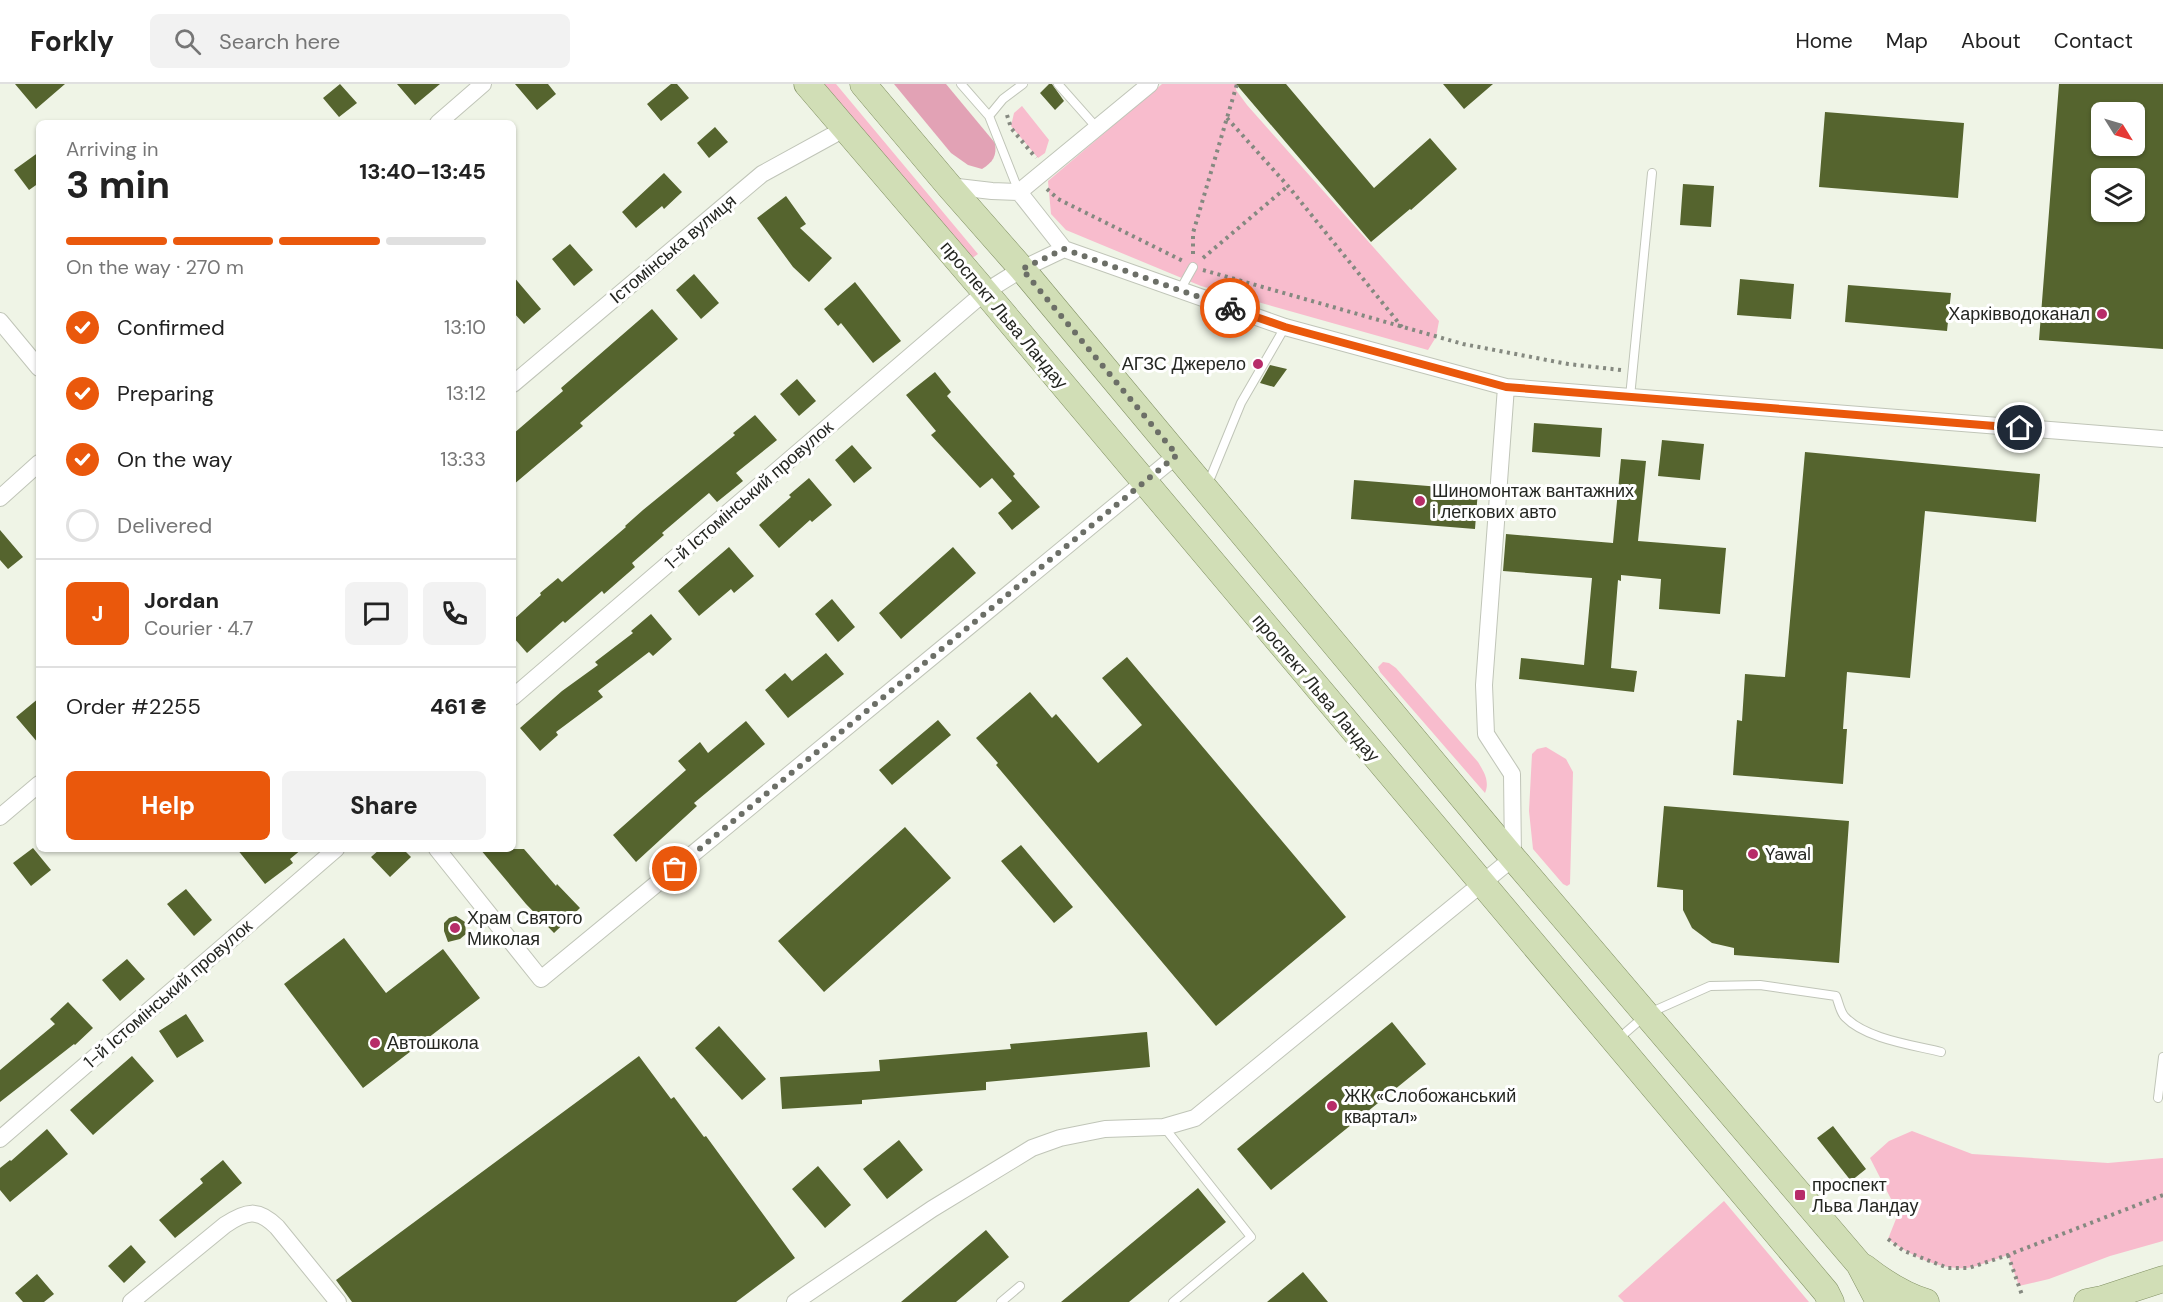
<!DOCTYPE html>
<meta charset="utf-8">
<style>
body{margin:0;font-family:"DM Sans",sans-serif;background:#f2f2f2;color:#222;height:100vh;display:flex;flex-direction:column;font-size:22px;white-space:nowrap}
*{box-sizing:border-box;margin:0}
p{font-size:20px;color:#767676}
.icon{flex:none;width:33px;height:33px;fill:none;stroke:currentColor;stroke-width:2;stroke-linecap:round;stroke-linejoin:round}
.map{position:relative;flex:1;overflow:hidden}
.drawer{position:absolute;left:36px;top:36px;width:480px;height:732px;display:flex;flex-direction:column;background:#fff;border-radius:9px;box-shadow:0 2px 4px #0004}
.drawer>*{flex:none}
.needle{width:39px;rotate:127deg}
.fabs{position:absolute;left:2091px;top:18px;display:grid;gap:12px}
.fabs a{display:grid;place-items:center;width:54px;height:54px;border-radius:9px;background:#fff;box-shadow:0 2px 4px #0004;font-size:30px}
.pin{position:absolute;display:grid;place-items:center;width:51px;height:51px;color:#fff;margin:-26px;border:3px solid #fff;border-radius:50%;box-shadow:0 2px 6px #0007}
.courier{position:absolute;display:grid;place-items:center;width:60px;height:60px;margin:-30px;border:4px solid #ea580c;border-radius:50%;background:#fff;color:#222;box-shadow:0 2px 8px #0007}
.summary em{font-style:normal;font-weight:700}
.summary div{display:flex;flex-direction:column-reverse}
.summary{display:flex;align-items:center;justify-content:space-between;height:102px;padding:0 30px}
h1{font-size:39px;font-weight:700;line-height:45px}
.bar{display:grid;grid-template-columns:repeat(4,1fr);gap:9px 6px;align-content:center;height:72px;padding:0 30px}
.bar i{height:8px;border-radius:4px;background:#e0e0e0}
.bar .selected{background:#ea580c}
.bar p{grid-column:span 4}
.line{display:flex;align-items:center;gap:15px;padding:0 30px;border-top:2px solid #e0e0e0}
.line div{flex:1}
.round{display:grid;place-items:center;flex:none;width:63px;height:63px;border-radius:9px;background:#f2f2f2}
ol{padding:0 30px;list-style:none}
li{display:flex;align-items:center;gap:18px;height:66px}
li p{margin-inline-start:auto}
li .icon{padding:6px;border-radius:50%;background:#ea580c;color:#fff;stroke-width:4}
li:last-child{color:#767676}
li i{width:33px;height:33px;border:3px solid #e0e0e0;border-radius:50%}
.primary-button{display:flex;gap:12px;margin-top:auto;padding:12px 30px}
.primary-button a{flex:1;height:69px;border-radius:9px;background:#ea580c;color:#fff;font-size:24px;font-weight:700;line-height:69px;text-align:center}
.primary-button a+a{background:#f2f2f2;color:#222}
header{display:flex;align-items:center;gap:36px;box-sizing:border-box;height:84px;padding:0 30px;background:#fff;border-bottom:2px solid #e0e0e0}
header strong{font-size:28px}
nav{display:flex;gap:33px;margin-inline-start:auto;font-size:21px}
.search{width:420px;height:54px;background:#f2f2f2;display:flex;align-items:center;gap:15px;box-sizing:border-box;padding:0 21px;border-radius:9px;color:#767676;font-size:22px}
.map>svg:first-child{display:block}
.green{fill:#f8bccd}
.forest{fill:#e2a2b5}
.building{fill:#55642e;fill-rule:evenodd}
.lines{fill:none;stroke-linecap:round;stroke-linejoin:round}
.lane-casing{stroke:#c0c5b8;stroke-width:10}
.street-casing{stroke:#c0c5b8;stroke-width:18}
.primary-casing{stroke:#819063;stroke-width:27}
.path{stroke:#858980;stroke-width:4;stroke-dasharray:3 4.5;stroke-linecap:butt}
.lane{stroke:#fff;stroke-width:8}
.street{stroke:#fff;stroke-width:16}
.primary{stroke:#d1deb6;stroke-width:26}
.done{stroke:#6c6f67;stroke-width:6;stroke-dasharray:0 10.8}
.route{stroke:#ea580c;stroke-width:8}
.poi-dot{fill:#b72d69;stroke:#fff;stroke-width:2}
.labels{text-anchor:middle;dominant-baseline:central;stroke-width:6;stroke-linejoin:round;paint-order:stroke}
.street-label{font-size:18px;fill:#252722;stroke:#fff}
.poi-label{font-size:18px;fill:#252722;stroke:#fff;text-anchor:start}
</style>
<header>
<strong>Forkly</strong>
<div class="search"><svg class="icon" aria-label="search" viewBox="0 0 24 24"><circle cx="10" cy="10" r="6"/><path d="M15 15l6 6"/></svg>Search here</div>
<nav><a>Home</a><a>Map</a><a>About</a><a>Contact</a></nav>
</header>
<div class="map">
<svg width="2163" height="1218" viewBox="0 0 2163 1218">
<rect width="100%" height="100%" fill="#eff4e6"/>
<path class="green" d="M822,0H836L978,170L971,175Z
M1162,0H1237L1236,6L1247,21L1439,237L1436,253L1428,266L1201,202L1066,146L1051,130L1048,97Z
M1022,22L1049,56L1045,69L1038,74L1011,42L1014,29Z
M1383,578L1389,579L1396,584L1478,678C1484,688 1490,697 1485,709L1380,588L1378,583Z
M1546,663L1566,675L1573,688L1570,800L1567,802L1563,800L1533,765L1529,727L1532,670L1537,665Z
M1912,1047L1972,1070L2108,1079L2163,1074V1157L2110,1172L2049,1195L2019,1202L2008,1171C1995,1175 1980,1182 1967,1184C1940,1186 1909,1171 1888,1155L1896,1135L1891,1115L1870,1074L1889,1057Z
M1724,1117L1809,1218H1624L1618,1212Z"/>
<path class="forest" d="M894,0H946L995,59C997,72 993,78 982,85L968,81L951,69Z"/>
<path class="building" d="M15,0H65L36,25Z
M340,0L357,19L339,33L323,14Z
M397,0H440L415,21Z
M515,0H548L556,10L537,26Z
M671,0H677L689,14L661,37L647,20Z
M1049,0H1052L1064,17L1055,26L1040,9Z
M1236,0H1286L1374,104L1430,54L1457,85L1411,126L1410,125L1371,158Z
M1443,0H1493L1464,25Z
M2059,0H2163V265L2039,256ZM2102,28H2134V62H2102ZM2102,94H2134V128H2102Z
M1825,28L1964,39L1958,114L1819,103Z
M715,43L728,58L709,74L697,59Z
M39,68V99L29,106L14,86Z
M664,89L682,108L664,125L662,122L636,144L622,128Z
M1683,100L1714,102L1711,143L1680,141Z
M786,112L806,140L800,144L832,174L809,198L793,183L757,134Z
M570,160L593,186L574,202L552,175Z
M694,190L719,219L701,235L676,206Z
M513,192L541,225L524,240L513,228Z
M1740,195L1794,200L1791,235L1737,231Z
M855,198L901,257L873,279L841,239L838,242L824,225Z
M1848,201L1951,209L1947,247L1845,238Z
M652,225L678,255L580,339L583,342L513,401V350L563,307L561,304Z
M1270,281L1287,285L1274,303L1260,299Z
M935,288L951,308L947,312L1015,390L1013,392L1040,423L1012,446L998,429L1012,417L992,394L980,404L931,351L936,347L906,311Z
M797,295L816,317L799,332L780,310Z
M755,331L777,356L736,389L743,397L717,418L709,409L662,449L664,451L632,479L635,483L604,510L602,507L565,539L563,537L527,569L513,553V536L541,511L540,509L558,494L562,498L626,443L625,442L643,426L735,351L733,349Z
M1534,339L1602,344L1600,373L1532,368Z
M1662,356L1704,360L1700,396L1658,392Z
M852,361L872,384L854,399L835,376Z
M1805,368L2040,390L2036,438L1925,427L1910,594L1847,588L1843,645H1847L1843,700L1733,691L1737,636L1742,637L1745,590L1785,593Z
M1621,375L1646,377L1638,457L1726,464L1720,530L1659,525L1661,495L1621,491V497L1618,496L1611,584L1637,587L1634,608L1519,595L1521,574L1584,581L1592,494L1503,487L1506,450L1613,459Z
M809,394L832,421L812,438L810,436L779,464L759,441L791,413L789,411Z
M1354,396L1478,406L1475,445L1351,435Z
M0,446L23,473L8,485L0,476Z
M729,463L754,492L734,509L731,505L699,532L678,507Z
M953,463L976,489L901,555L879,529Z
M832,515L855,543L838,558L815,530Z
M651,530L672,555L653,572L649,568L598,607L603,613L556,648L558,651L540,667L520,644L562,607L598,581L595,578L633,549L631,547Z
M826,569L844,590L788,634L765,606L785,589L792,597Z
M1127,573L1346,833L1216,942L996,681L998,679L976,654L1030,608L1052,634L1056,630L1098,679L1142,641L1102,594Z
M39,614V660L16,633Z
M938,636L951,651L892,701L879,686Z
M746,637L765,660L694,719L697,722L636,778L613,751L686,686L678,677L700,658L708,669Z
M1664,722L1849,737L1839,879L1734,871V864L1712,859L1692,844L1683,826V806L1657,803Z
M905,743L951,794L824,908L778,857Z
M1021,761L1073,823L1054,839L1001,777Z
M33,764L51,786L31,802L13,779Z
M237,765H302L290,775L293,779L265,800Z
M380,765H403L411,773L390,793L371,773Z
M480,765H524L556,802L557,800L580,824L554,849L526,820Z
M186,805L212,836L194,852L167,820Z
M456,832L465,838L466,850L460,855L448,858L444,847V839L449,834Z
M344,854L386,909L443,865L480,914L363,1004L284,900Z
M127,875L145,895L120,917L102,896Z
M68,918L93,944L75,961L74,960L0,1018V986L55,940L50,935Z
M186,930L204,957L177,974L159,947Z
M1392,938L1426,980L1271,1106L1237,1065Z
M719,942L766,995L742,1016L695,964Z
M1147,948L1150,983L986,998V1006L862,1016V1020L782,1025L780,993L880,987L879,976L1011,965L1010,960Z
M132,972L154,997L93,1051L70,1026Z
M639,972L671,1015L674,1013L704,1053L706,1052L795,1174L736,1218H352L336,1196Z
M1833,1042L1866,1085L1851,1097L1817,1054Z
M47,1045L68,1070L10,1118L0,1106V1084L10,1076L11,1077Z
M899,1056L923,1086L887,1115L863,1085Z
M223,1076L242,1099L175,1154L159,1136L203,1099L200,1095Z
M818,1082L851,1121L825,1144L792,1105Z
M1198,1104L1226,1138L1129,1218H1061Z
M986,1146L1009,1173L956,1218H901Z
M131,1161L146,1178L124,1199L108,1182Z
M1303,1188L1328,1218H1267Z
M37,1190L54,1210L44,1218H23L15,1209Z"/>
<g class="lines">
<g class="lane-casing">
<path id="lane" d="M961,0L989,32L1019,108
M1058,0L1097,44
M989,32L1003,15L1023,0
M1180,206L1193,183
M1630,313L1652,89
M1207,402L1241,319L1285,243
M1617,956L1647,930L1710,902L1760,901L1836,912C1839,919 1840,928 1845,933C1866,955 1913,961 1941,968
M2158,1014L2163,973
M1164,1043L1251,1153L1173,1218
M1001,1218L1020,1202"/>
</g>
<g class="street-casing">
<path id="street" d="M438,39L483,0
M949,102L992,107L1019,108L1150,0
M1019,108L1064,165
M0,237L39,284
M513,300L762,90L844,45
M0,414L39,379
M513,613L985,208L1022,185L1064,165L1285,243L1506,303L2163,355
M0,733L39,700
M437,765L541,895L1177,371
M0,1055L336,765
M131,1218L225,1141C246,1127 258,1124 277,1143L338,1218
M795,1218L932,1125L1032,1064L1060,1054L1105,1045L1164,1043L1195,1034L1513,774L1512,690L1486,650L1484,601L1506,303"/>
</g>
<g class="primary-casing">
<path id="primary" d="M807,0L985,208L1826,1208L1831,1218
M863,0L949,102L1022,185L1513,774L1859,1180L1879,1218
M1864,1183C1883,1198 1903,1211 1926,1218
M2087,1218L2102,1215L2163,1195"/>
</g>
<path class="path" d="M1007,31L1011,44L1036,74
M1227,34L1288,102L1402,243
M1047,105L1058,115L1183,177
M1193,170V149L1237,0
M1203,174L1288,102
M1203,186L1463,260L1568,280L1621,286
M1888,1155L1904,1167L1948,1184H1969L2008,1171L2163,1111
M2008,1171L2022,1211"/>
<use href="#lane" class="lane"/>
<use href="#street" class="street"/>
<use href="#primary" class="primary"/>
</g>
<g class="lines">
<path class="done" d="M675,785L1177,371L1022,185L1064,165L1230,224"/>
<path class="route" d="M1230,224L1285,243L1506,303L2020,344"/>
</g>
<g class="poi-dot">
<circle cx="2102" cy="230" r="6"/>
<circle cx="1258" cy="280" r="6"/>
<circle cx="1420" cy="417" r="6"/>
<circle cx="1753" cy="770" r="6"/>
<circle cx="455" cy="844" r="6"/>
<circle cx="375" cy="959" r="6"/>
<circle cx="1332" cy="1022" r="6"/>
<rect x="1794" y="1105" width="12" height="12" rx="3"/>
</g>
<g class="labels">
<g class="street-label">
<text transform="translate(673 165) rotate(-40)">Істомінська вулиця</text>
<text transform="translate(1004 231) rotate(50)">проспект Льва Ландау</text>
<text transform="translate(749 411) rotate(-41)">1-й Істомінський провулок</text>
<text transform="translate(1316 604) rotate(50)">проспект Льва Ландау</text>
<text transform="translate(168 910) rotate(-41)">1-й Істомінський провулок</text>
</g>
<g class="poi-label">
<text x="2090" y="230" text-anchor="end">Харківводоканал</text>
<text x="1246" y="280" text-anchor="end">АГЗС Джерело</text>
<text x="1432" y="407">Шиномонтаж вантажних<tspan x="1432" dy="21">і легкових авто</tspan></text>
<text x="1765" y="770">Yawal</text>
<text x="467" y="834">Храм Святого<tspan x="467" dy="21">Миколая</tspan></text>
<text x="387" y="959">Автошкола</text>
<text x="1344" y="1012">ЖК «Слобожанський<tspan x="1344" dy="21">квартал»</tspan></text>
<text x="1812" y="1101">проспект<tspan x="1812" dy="21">Льва Ландау</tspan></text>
</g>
</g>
</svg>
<div class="fabs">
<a><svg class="needle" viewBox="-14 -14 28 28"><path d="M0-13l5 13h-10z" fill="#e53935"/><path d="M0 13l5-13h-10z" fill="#767676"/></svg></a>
<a><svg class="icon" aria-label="layers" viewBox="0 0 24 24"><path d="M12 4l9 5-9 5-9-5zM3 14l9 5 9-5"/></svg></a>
</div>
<div class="pin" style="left:675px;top:785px;background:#ea580c"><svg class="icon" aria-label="bag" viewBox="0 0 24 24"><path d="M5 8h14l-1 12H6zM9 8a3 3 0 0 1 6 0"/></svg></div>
<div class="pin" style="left:2020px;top:344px;background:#1f2937"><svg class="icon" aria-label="home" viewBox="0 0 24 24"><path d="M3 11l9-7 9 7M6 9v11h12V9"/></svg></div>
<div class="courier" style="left:1230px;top:224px"><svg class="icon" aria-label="bike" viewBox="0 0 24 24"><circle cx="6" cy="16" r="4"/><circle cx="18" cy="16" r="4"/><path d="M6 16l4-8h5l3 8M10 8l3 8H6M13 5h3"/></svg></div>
<section class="drawer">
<div class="summary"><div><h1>3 min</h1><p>Arriving in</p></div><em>13:40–13:45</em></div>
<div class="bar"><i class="selected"></i><i class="selected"></i><i class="selected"></i><i></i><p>On the way · 270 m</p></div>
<ol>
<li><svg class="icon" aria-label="check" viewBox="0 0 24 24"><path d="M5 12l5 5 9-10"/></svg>Confirmed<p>13:10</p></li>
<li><svg class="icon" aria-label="check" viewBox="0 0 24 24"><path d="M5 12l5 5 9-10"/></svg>Preparing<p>13:12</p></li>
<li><svg class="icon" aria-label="check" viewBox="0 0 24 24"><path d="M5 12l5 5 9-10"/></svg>On the way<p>13:33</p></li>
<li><i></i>Delivered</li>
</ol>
<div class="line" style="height:108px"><b class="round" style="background:#ea580c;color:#fff">J</b><div><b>Jordan</b><p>Courier · 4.7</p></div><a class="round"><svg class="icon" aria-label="chat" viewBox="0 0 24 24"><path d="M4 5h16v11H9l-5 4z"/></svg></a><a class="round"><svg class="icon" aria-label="phone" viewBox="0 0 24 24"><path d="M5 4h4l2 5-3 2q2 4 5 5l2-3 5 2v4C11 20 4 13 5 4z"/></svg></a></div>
<div class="line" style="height:78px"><div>Order #2255</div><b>461 ₴</b></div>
<div class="primary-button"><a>Help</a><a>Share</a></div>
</section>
</div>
